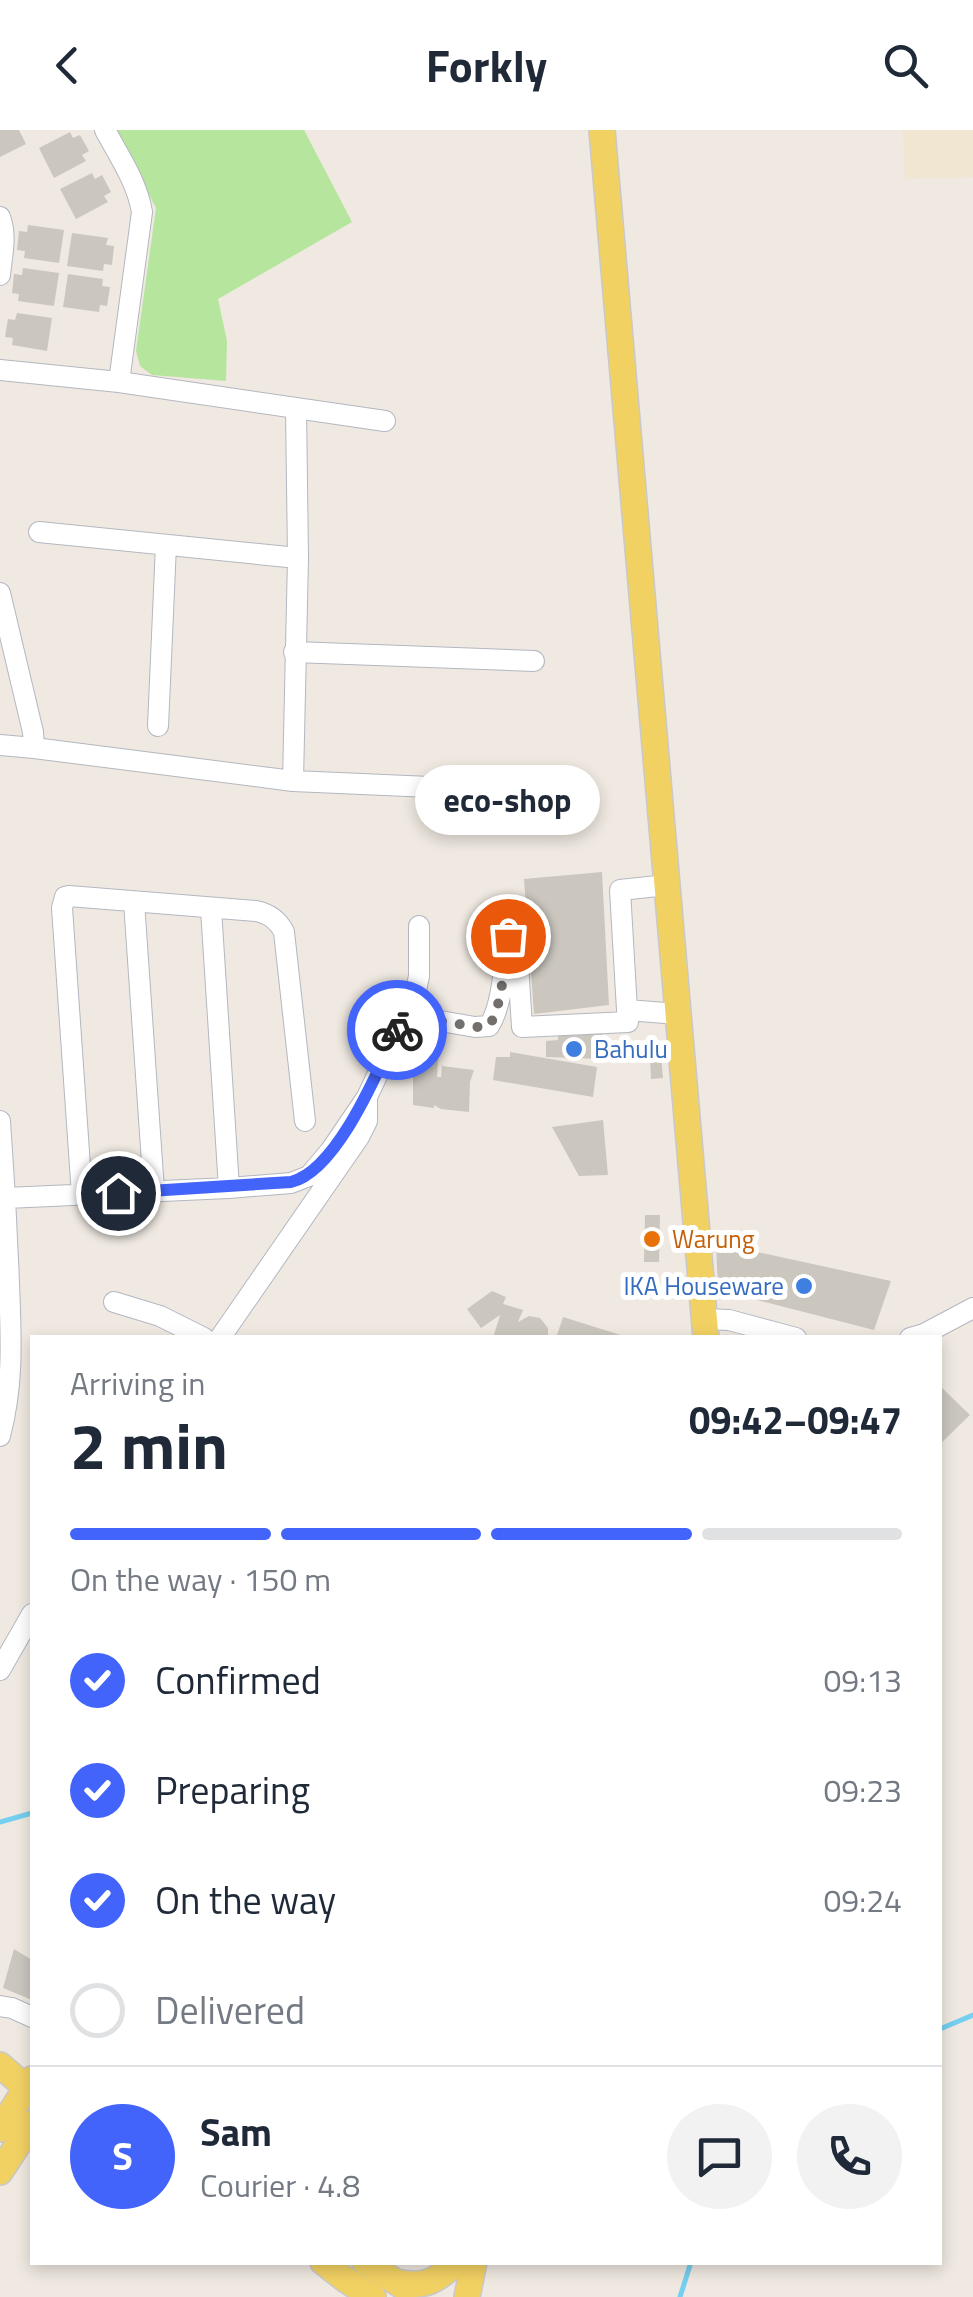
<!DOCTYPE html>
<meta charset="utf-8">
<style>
body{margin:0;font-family:"Titillium Web",sans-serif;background:#f2f2f3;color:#1f2937;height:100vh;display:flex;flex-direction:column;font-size:38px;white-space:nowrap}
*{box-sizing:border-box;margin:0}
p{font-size:32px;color:#747a83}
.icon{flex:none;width:55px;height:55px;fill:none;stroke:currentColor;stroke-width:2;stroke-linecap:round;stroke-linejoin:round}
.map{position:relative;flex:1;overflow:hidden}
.details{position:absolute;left:30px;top:1205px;width:912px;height:930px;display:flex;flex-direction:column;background:#fff;border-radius:0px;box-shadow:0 5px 15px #0003}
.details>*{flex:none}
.pin{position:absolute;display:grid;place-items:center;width:85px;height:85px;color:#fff;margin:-42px;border:5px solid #fff;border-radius:50%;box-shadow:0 2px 10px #0007}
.courier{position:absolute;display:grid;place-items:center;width:100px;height:100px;margin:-50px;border:8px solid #4264fb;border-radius:50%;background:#fff;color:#222;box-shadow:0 2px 12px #0007}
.bubble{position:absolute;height:70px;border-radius:35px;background:#fff;box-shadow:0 5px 15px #0003;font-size:32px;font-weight:700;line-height:70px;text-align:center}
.head em{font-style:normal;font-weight:700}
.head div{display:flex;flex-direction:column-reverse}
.head{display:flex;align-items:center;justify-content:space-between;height:170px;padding:0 40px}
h1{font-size:65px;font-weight:700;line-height:75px}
.bar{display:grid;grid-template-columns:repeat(4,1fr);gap:15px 10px;align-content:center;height:120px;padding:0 40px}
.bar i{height:12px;border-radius:8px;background:#e0e1e3}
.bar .active{background:#4264fb}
.bar p{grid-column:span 4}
.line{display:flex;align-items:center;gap:25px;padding:0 40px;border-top:2px solid #e0e1e3}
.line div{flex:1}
.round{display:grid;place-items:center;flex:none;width:105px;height:105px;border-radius:52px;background:#f2f2f3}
ol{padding:0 40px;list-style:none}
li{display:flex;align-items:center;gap:30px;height:110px}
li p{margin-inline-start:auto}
li .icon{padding:10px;border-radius:50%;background:#4264fb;color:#fff;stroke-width:4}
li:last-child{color:#747a83}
li i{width:55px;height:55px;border:5px solid #e0e1e3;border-radius:50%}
header{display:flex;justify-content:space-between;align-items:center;height:130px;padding:0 40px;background:#fff;font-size:45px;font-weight:700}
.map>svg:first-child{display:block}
.education{fill:#f0e6d1}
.green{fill:#b6e59e}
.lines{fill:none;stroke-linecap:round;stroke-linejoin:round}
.stream{stroke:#75cff0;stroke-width:5}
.building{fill:#cbc7bf}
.minor-casing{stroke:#b4b7c1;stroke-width:22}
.major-casing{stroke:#c9c9c9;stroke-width:28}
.minor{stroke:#fff;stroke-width:20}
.major{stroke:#f2d163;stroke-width:25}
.done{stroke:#726f6d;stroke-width:10;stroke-dasharray:0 18}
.route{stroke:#4264fb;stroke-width:12}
.shop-dot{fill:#3f7fe0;stroke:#fff;stroke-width:4}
.food-dot{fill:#e8710a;stroke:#fff;stroke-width:4}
.labels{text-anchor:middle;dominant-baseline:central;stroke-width:10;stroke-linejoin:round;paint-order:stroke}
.shop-label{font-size:25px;fill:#366cbe;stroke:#fff;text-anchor:start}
.food-label{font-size:25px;fill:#c56008;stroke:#fff;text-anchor:start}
</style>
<header><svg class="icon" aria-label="back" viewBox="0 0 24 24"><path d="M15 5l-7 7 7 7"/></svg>Forkly<svg class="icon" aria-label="search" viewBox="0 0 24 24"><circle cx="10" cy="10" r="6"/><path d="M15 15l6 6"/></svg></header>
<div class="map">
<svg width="973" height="2167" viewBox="0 0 973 2167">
<rect width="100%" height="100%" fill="#efe9e1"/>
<path class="education" d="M903,0H973V47L905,49Z"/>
<path class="green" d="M115,0H304L352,92L218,169L227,211L226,251L152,245L140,236L136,221L156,78Z"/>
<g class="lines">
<path class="stream" d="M0,1692L32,1683
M940,1899L973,1885
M680,2167L691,2132"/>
</g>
<path class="building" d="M0,0H19L26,14L0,27Z
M70,2L73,8L80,5L89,21L82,25L86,31L54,48L39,18Z
M92,43L95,49L102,45L111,62L104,66L108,72L76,89L60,59Z
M28,95L64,100L59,133L24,128L25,121L17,120L19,101L27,102Z
M72,103L108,108L106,115L114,116L112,135L104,134L103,141L67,136Z
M23,138L59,143L54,176L18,171L19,164L12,163L14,144L22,145Z
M68,144L103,149L102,156L110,157L107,176L100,175L99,182L63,177Z
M17,183L52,188L47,221L12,215L13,208L5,207L8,189L15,190Z
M602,742L609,875L534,884L524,749Z
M558,902H602V929L546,927V911L558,910Z
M510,922L597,937L593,967L493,950L496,927H510Z
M650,926H661L663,948L651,949Z
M417,927L438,929L437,947H441L442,936L474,940L470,952L469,982L441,979L434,975V978L413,975V944H410V934H416Z
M603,990L608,1045L579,1046L552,997Z
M645,1085H660L659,1132H644Z
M716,1113L891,1151L874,1200L718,1160Z
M492,1161L506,1167L503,1174L523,1180L518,1192L529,1186L540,1188L548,1198V1208H514V1204L513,1208H493L500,1185L481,1198L467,1179Z
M563,1187L627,1207L626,1208H556Z
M940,1256L970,1285L940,1314Z
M14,1819L32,1830V1870L3,1858Z"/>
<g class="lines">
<g class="minor-casing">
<path id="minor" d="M105,0C119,26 137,52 142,82L119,252
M0,87C7,106 2,125 0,145
M0,240L119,252L385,291
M39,402L298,428
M0,463L33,602L34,618L293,651L519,661
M294,522L534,531
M158,596L166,415
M0,615L34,618
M293,651L298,428L296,278
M667,755L620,760L627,880L678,884
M134,772L154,1061
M211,779L229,1058
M518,834L522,897L628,892L627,880
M406,885L475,897L489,896C503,875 504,832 508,806
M0,991C4,1045 7,1099 9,1153C11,1208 14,1252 0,1306
M82,1065L62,778L65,767L69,766L256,781C270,784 278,790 284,802L305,991
M6,1068L229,1058L291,1053L309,1046L331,1020L367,967L415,865L419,846V796
M114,1172L160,1186L204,1208
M704,1189L729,1190L796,1208
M220,1208L359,1007L367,991V970
M910,1208L924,1204L973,1178
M0,1540L32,1484
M0,1876L12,1878L32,1887"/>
</g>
<g class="major-casing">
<path id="major" d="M602,0L706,1208
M0,1935L32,1963
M0,1999L32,1949
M0,2042L32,1993
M323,2132L346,2150L373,2167
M365,2132L407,2159
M396,2152C424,2158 435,2152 457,2132
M467,2167L474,2132"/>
</g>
<use href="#minor" class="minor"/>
<use href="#major" class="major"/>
</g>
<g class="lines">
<path class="done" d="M397,900L406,885L476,897L489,896C503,875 504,832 508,806"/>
<path class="route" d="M118,1063L291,1052C337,1041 378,941 397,900"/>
</g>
<g class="shop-dot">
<circle cx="574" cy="919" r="10"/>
<circle cx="804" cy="1156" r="10"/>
</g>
<circle class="food-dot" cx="652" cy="1109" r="10"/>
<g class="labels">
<g class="shop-label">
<text x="594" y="919">Bahulu</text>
<text x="784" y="1156" text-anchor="end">IKA Houseware</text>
</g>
<g class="food-label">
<text x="672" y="1109">Warung</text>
</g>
</g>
</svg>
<div class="pin" style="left:508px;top:806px;background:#ea580c"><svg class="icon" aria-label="bag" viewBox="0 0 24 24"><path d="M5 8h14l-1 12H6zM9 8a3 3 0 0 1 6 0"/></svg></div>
<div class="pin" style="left:118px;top:1063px;background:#1f2937"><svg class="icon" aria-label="home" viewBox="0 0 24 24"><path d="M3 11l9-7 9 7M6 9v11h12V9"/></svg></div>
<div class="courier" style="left:397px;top:900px"><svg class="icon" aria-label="bike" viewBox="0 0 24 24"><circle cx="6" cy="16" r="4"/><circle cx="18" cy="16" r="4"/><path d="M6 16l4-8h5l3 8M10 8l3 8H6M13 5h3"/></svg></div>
<div class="bubble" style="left:415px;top:635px;width:185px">eco-shop</div>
<section class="details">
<div class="head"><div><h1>2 min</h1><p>Arriving in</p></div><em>09:42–09:47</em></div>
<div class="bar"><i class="active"></i><i class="active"></i><i class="active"></i><i></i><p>On the way · 150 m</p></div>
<ol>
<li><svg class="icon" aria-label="check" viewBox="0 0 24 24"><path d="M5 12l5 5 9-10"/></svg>Confirmed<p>09:13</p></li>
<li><svg class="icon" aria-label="check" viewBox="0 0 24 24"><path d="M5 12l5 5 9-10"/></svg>Preparing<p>09:23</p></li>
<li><svg class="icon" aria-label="check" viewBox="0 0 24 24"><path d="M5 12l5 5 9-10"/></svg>On the way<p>09:24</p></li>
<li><i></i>Delivered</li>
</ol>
<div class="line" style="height:180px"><b class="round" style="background:#4264fb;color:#fff">S</b><div><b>Sam</b><p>Courier · 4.8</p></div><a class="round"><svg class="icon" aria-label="chat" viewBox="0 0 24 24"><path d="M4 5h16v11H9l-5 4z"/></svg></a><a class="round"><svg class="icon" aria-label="phone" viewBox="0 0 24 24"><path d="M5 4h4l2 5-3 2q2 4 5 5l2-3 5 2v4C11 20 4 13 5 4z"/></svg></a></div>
</section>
</div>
